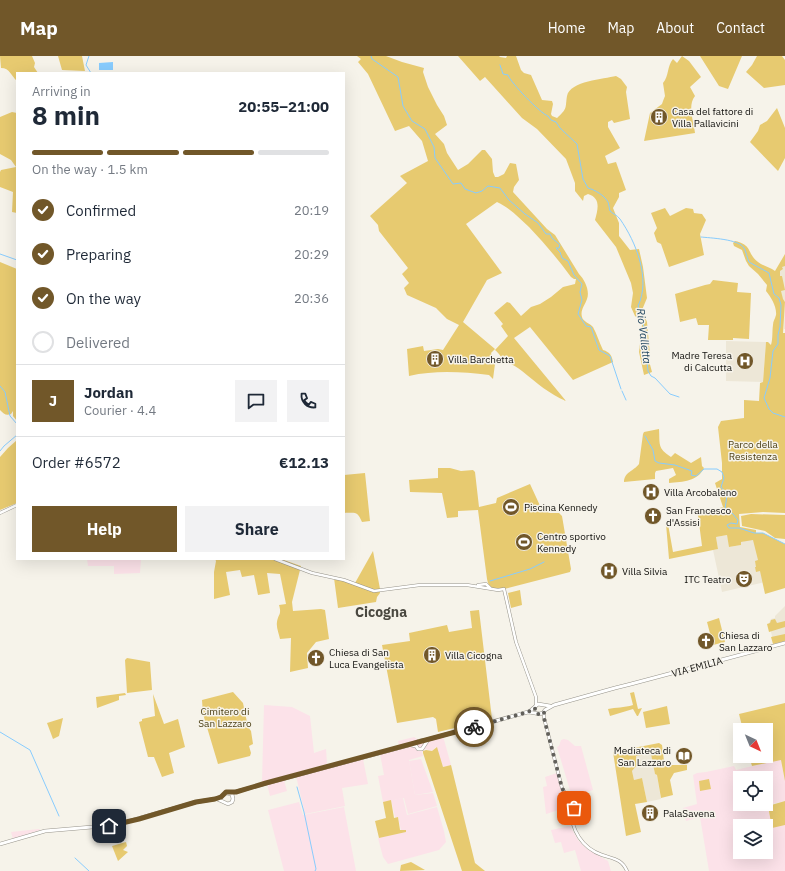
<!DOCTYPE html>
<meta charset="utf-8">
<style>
body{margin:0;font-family:"IBM Plex Sans",sans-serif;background:#f2f2f3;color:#1f2937;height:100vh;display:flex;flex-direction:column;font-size:15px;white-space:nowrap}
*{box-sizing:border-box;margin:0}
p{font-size:13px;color:#747a83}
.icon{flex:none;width:22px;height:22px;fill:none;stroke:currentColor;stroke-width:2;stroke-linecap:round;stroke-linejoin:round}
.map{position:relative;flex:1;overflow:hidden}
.side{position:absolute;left:16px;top:16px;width:329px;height:488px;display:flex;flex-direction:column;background:#fff;border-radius:0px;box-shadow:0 4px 16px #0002}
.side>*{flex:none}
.needle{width:26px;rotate:137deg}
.tools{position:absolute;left:733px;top:667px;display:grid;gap:8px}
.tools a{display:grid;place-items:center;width:40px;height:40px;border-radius:0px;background:#fff;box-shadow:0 4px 16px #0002;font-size:20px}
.pin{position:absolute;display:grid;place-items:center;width:34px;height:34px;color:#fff;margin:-17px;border-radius:8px;box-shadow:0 2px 6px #0006}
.courier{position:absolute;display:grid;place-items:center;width:40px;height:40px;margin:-20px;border:3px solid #715729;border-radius:50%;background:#fff;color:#222;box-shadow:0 1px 5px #0007}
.overview em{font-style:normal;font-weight:700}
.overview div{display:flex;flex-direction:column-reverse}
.overview{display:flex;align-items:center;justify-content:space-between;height:68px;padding:0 16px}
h1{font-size:26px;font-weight:700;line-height:30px}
.bar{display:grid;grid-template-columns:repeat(4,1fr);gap:6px 4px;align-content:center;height:48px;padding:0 16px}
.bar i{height:5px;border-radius:3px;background:#e0e1e3}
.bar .current{background:#715729}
.bar p{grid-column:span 4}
.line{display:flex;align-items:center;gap:10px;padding:0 16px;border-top:1px solid #e0e1e3}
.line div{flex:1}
.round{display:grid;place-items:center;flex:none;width:42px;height:42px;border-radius:0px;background:#f2f2f3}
ol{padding:0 16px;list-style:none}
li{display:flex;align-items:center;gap:12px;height:44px}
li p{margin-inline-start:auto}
li .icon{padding:4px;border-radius:50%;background:#715729;color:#fff;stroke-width:4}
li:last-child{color:#747a83}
li i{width:22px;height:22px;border:2px solid #e0e1e3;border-radius:50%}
.cta{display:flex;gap:8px;margin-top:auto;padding:8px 16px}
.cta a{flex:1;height:46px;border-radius:0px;background:#715729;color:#fff;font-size:16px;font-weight:700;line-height:46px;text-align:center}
.cta a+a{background:#f2f2f3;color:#1f2937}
header{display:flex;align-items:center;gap:24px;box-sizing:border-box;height:56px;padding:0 20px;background:#715729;color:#fff}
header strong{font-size:19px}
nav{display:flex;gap:22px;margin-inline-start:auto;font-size:14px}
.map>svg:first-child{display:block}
.commercial{fill:#fce2e8}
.industrial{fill:#fce2e9;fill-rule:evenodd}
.built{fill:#ede7d7}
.green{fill:#e7ca70}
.water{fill:#88ccfe}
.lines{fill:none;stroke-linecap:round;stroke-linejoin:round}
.stream{stroke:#88ccfe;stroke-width:1}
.secondary-casing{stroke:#97948b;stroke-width:3.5}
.primary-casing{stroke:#97948b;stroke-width:4}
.secondary{stroke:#fff;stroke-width:2.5}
.primary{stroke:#fff;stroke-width:3}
.done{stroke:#62605b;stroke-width:4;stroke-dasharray:0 7.2}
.route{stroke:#715729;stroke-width:5}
.labels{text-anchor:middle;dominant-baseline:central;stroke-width:3;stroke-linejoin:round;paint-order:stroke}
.poi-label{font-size:10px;fill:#12110e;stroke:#f6f3ea;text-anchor:start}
.park-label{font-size:10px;fill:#4d4016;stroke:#f6f3ea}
.street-label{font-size:10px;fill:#12110e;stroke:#f6f3ea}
.water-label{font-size:11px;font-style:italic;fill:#224761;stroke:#f6f3ea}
.district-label{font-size:14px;font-weight:bold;fill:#4a4840;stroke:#f6f3ea}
</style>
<header>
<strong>Map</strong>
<nav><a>Home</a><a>Map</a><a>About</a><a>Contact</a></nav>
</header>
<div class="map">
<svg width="785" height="815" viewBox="0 0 785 815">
<rect width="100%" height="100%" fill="#f6f3ea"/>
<path class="commercial" d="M443,680L451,709L443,711L436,691L432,695L425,693L422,696L423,700L409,704L415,739L433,737L437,750L408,758L404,742L383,746L378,720L384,719L380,698L400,693L398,685L414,681L426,689L429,685Z
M363,703L368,728L342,732L345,750L305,758L296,720Z
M557,717L565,751L562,752V753L546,758L543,731L547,730L545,721Z
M284,724L287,735L270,740L267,728Z
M39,773L40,774L13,783L11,776Z"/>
<path class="industrial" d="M87,503H141L140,517L114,518V510H88Z
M264,649L292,651L310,660L314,697L326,693L327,708L262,726Z
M564,683L568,684L575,690H581L593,734L572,741L557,691L559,690L561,684Z
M421,703L433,736L415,739L409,705Z
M781,703L785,725V745L768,749L772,771L785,769V815H709L700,761L686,765L683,752L697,748L693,719L697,717L706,716L734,710L736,714ZM740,722H766V748H740ZM740,770H766V796H740Z
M403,742L407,759L437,751L444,775L446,786L439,794L388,808L383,801L378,782L406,776V774H401L398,761H395L391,744Z
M299,746L303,759L344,751L356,815H284L268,754Z
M570,770L578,784L587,793L608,805L611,815H581L575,794L564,797L561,786L555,787L551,774Z"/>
<path class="built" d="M785,204V273H784L785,246L782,242L777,218Z
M726,285L766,286L763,326L726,325Z
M727,479L730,491L741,489V486L755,482L765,526L722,536L713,494L718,493L716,481Z
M785,550V586L774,589L769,567L771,563L775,562V560Z
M651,697L655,718L657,719L661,743L647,746L642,722L634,724L632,715L637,709L636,700Z"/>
<path class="green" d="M0,0H32L35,7L34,11L38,17H17V25C11,20 10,12 1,12Z
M58,0H82L85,15L62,14Z
M357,0H386L402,6L424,12L423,16L428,31L437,49L444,60L447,69L435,78L444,88L447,97L458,114L468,108L482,94H485L492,103L493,116L495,121H498L504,118L510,107L516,108L519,124L514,131L513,136L547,173L555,179L579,218C585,224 590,235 587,243C585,249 580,254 582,261C583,266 590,267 593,271C597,278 599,286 603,294C610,296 612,300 613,306L573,324L530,271L514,282L566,345C549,338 537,327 522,315C517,311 511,308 506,305C502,303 499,297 495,294L508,280L501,270L503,268L494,257L507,246L510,247L521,260L531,251L540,248L551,241L563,231L575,228L576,223H574L571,221C558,203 544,187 529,171C519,162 510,152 497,146L466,168L502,217L487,224L463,266L495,293L491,297L495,308L493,323L489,319C462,316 436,314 409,320L407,293L423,290L424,295L438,293L443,294L459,269L447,263L436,252L407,239L404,232L409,227L402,218L408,212L379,175L378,169L370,160L407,127L400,120L428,105L422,85L409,70L395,75L368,18L358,6L361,3Z
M458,0H499L500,1L506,2L507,0H516L521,14L524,17L531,19L542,44L552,45L553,48L551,58L552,60L557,62C568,52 565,52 567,40C570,25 604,23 616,20L621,23L627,31L626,36L630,63L614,67L612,64L608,66V71L620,92L605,100L608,108L616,106L626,134L619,137V141L613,152L619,167V180L630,194L639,193L643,211L647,242L642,254L647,266L650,299L648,301L652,316L644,319L639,296L642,269L640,264L635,260L631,251L633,237L631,227L616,191L595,164C598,153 601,142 588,138L584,140L583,145L575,135V127L566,103L537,73L522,62L485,21L480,25Z
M682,0L689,5L701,21L690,31L695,40C687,50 694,66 695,77L644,85L650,57L662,48L663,45L665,40L663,27C669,20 667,10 673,3L677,7Z
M700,0H742L728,33L719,30Z
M757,0H782L785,4V29L764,32L746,16L752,9Z
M777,52L785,72V102L778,115L750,86L758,75L760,69L767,65Z
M12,56L17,57V157L12,156L13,136L0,131V116L1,114L16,111L11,104L0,98V61Z
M665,152L670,160L686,152L693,153L694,157L702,158L706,164L700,178L704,199L669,211L661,188L657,186L654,177L657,172L651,157Z
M735,185C753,189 747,198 758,206C763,210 770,211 775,215L785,198V210L782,211L783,213L780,215V220H782L785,234L781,235L783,243L785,246L783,277H785V457L763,456L739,458L740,471L756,474V477H763L785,488V532L765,538L760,515L756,516L755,511H756L755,505L758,504L753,484L741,486V489L729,491L727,479L716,481L718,493L669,503L666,468H668L673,496L702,490L698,459L723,451L715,427L722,423V407L718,371L721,365L744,362V344L759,345L760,327L763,326L766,286H768L771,289C773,282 772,276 773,269C773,265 775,263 776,259C777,251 771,241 766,235L767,229L758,218L749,210L746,205L742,194L734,190L733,187Z
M0,206L17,213V365L13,360V355L11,358C6,360 4,358 0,354Z
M713,224L738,227L737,236L751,237L749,283L733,282V284H708L709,269H698L696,262L680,266L675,238L705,229L710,228Z
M659,373C660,388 657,392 671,401L675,397L691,407L701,401L702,410L704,412C698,425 683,426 669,427V423L676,419L673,412L656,415L655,417V423L624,426C624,416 634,415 639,408L643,378L644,376Z
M17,384V447L0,454V401L8,392Z
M438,412H450L461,415L473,414L475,416L479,451L496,447L497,442L530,428L542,454L550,457H559L562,460L571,513L570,516L504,533C494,535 489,533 487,523L478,454L458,455V461L447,462L442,437L410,436L409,424L438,422Z
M365,417L370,465L362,466C357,455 356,457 344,457V419Z
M751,458L785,459V483L775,482L765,475L742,470L741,460Z
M373,495L380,533V537L377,541L376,546L338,552L334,522L344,523L355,527Z
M215,503H281L301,510L292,546L293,555L321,553L325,554L329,583L316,586L307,597L308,612L290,616L291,582L280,583C279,578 276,571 277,566C278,558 282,559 279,549L286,548L280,518L267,517L270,537L258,539L254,519L242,521L240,514L226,516L230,539L214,543V516L216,505Z
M520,534L522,549L511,552L508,537Z
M479,554L492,663L438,676L436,663L433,661L397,667L382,589L410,585L409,577L447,569L449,576L472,572L470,555Z
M719,562L725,586L713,589L707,566Z
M775,563L777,567L785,565V571L769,576L767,568L770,567L771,564Z
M785,578V585L773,588L771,581Z
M127,602L150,606L152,634L127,637L125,604Z
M233,636L243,647L248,671L251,675L253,688L249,690L251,697L250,700L218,708L203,658L202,644Z
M634,636L638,653L642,652L638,660H637L633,653L610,660L608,653C616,651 624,652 633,649L630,637Z
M125,637L126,639L119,640V644L97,652L96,641Z
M153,638L164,668L178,663L185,691L169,697L174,717L162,721L154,701H148L139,666L142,665V663L155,660Z
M785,647V725L781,704L752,710L749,700H766V674H743L739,658Z
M667,650L670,668L646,672L643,656Z
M63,662L59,680L53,683L47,667Z
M659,687L662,689L664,705H668L672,709H687V714L674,717L670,724L673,739L661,742L657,719L655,718L651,698L636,700L637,709L632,715L634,724L642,722L647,746L635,748L641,776L626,780L613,696Z
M437,691L443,711L451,709L475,807L485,815H462L423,697V695L426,694L432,695Z
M709,723L711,733L700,735L699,725Z
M391,744L394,762L398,761L400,774H406V776L379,782L375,765L386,762L383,746Z
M785,745V769L772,772L768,750Z
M126,786L127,790L123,794L128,796L118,805L112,790Z
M411,806L425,814L400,815L401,809Z"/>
<path class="water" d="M113,6V14H99V7Z"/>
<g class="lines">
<path class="stream" d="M89,0L86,9L91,17
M371,0L372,3L398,21L403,50L412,65L425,73L434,91L435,102L453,128L461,127L465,133L476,137L482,135L488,130L500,132L509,144L525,158L538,167L546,178H550L552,182L560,189L559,192H556L560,196L562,202L568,205L574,219L582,228L580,236L582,244L578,258L586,270L591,271L599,294L610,300L621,333
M500,9L503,18L508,19C510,26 541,58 548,60L551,64L556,66L560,72L577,88L583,123L588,132C595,134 604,139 608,146C609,148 609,152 610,155C613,158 617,159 620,163C636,186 651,223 638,250L643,263L648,315L651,320L655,322L670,338L679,341
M701,181C710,182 739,183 744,192C746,195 747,202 749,206L769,217L774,238L779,242L781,249L780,271L778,279V288L773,295L770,322L764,342L769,353L773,357L785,361
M0,198L17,204
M0,330L5,336L10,360L17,368
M622,335L626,344
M645,380L653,394L655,405L659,407L675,409L692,415L691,419L696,420L704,413H717L722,416L724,422L721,431L727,439L725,453L726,457H732L738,464L737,468L731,467L727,469L729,472H739L754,477H763L785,488
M0,395L4,390L17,379
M490,525L530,513L544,506
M0,676L30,694L59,760
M297,731L304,756L316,813L315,815
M75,802L89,815"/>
<g class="secondary-casing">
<path id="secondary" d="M0,457L17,449
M275,503L312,517L344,524L374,535L420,529H467L498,534L504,533L516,586L536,641V649
M478,529L486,528L491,533
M544,656V662L562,732L569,744
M566 748a5 5 0 1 1 10 0a5 5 0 1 1-10 0Z
M571,753C571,774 582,792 602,799C614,803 622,803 627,815"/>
</g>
<g class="primary-casing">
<path id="primary" d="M631,628L785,587
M529,656L538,648L550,650
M411,689L416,690L418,693H422L428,684
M231,737L409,689L419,685L426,684L528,656C534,656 542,661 545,654L554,649L615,632L631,628
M217,743L228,748L232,746L233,743
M0,788L45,775L104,770L123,767L196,746L215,743L221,741L226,737L232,738L233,743"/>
</g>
<use href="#secondary" class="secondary"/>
<use href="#primary" class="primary"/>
</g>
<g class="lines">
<path class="done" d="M474,671L528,656L535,652V656C538,659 541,659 544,656V662L562,732L569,744L572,743L575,745L576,750L574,752"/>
<path class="route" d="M109,770L139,763L196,746L215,743L221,741L226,736H236L266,727L474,671"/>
</g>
<defs>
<g id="building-disc" transform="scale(0.9)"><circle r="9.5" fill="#715729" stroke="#f6f3ea"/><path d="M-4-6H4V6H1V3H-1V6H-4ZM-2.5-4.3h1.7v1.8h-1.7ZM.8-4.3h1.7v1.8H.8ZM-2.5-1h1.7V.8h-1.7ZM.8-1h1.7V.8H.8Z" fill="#fff"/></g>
<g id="hospital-disc" transform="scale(0.9)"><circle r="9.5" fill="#715729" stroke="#f6f3ea"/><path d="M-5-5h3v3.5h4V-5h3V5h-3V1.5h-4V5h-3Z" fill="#fff"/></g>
<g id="stadium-disc" transform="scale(0.9)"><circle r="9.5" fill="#715729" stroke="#f6f3ea"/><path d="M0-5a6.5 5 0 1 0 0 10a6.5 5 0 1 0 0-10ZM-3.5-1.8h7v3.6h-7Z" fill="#fff"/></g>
<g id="church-disc" transform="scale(0.9)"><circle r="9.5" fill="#715729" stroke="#f6f3ea"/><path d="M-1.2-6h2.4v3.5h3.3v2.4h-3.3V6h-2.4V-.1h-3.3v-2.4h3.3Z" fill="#fff"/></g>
<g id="theatre-disc" transform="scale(0.9)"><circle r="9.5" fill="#715729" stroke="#f6f3ea"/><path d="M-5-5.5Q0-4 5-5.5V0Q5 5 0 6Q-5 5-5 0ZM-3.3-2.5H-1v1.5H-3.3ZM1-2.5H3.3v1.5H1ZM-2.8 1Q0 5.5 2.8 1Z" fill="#fff"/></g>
<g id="library-disc" transform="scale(0.9)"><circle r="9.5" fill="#715729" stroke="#f6f3ea"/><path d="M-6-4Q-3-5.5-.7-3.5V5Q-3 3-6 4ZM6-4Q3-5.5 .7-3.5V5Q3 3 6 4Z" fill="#fff"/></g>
</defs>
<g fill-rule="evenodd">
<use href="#building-disc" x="659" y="61"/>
<use href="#building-disc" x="435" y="303"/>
<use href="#hospital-disc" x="745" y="305"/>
<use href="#hospital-disc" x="651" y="436"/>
<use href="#stadium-disc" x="511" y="451"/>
<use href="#church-disc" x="653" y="460"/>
<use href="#stadium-disc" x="524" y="486"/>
<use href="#hospital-disc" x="609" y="515"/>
<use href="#theatre-disc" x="744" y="523"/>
<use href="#church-disc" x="706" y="585"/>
<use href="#building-disc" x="432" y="599"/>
<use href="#church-disc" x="316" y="602"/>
<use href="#library-disc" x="684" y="700"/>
<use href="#building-disc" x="650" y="757"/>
</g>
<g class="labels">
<g class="poi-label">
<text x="672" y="55">Casa del fattore di<tspan x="672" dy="12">Villa Pallavicini</tspan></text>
<text x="732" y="299" text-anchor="end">Madre Teresa<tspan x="732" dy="12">di Calcutta</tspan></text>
<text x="448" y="303">Villa Barchetta</text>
<text x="664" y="436">Villa Arcobaleno</text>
<text x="524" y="451">Piscina Kennedy</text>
<text x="666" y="454">San Francesco<tspan x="666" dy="12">d'Assisi</tspan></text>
<text x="537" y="480">Centro sportivo<tspan x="537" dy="12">Kennedy</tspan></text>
<text x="622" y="515">Villa Silvia</text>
<text x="731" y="523" text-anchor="end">ITC Teatro</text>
<text x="719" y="579">Chiesa di<tspan x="719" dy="12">San Lazzaro</tspan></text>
<text x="329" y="596">Chiesa di San<tspan x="329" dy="12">Luca Evangelista</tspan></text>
<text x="445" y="599">Villa Cicogna</text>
<text x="671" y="694" text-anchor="end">Mediateca di<tspan x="671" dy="12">San Lazzaro</tspan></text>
<text x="663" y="757">PalaSavena</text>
</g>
<g class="park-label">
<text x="753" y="388">Parco della<tspan x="753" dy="12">Resistenza</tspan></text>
<text x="225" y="655">Cimitero di<tspan x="225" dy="12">San Lazzaro</tspan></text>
</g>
<g class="street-label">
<text transform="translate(697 611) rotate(-15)">VIA EMILIA</text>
</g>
<g class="water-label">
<text transform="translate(644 280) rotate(83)">Rio Valletta</text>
</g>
<g class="district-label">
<text x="381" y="556">Cicogna</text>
</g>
</g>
</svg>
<div class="tools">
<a><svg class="needle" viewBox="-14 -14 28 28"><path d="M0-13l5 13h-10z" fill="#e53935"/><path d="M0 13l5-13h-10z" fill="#747a83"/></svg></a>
<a><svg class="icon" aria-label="locate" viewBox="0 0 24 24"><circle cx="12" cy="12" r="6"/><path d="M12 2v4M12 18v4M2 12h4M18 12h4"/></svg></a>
<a><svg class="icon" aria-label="layers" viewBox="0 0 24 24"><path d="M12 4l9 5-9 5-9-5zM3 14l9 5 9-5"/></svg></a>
</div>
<div class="pin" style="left:574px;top:752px;background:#ea580c"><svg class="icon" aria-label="bag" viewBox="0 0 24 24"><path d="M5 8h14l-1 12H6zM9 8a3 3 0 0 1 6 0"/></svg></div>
<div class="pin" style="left:109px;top:770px;background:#1f2937"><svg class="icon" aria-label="home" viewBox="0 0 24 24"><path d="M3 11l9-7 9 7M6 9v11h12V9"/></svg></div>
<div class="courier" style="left:474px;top:671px"><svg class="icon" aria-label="bike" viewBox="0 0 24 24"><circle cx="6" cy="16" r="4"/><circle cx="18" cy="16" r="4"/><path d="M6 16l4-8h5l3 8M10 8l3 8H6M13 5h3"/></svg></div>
<section class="side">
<div class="overview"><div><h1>8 min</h1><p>Arriving in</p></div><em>20:55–21:00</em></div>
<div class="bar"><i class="current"></i><i class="current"></i><i class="current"></i><i></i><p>On the way · 1.5 km</p></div>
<ol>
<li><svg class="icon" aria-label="check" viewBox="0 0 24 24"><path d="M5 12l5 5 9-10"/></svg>Confirmed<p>20:19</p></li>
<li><svg class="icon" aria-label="check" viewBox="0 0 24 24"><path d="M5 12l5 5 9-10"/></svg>Preparing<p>20:29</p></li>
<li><svg class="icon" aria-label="check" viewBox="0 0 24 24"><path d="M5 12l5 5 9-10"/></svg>On the way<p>20:36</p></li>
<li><i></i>Delivered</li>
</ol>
<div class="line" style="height:72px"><b class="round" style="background:#715729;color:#fff">J</b><div><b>Jordan</b><p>Courier · 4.4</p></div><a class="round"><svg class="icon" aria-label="chat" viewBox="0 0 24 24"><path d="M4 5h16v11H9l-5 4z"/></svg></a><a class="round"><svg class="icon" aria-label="phone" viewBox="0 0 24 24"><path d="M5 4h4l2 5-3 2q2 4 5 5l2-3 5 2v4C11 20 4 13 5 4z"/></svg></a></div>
<div class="line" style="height:52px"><div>Order #6572</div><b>€12.13</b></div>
<div class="cta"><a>Help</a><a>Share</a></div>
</section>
</div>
